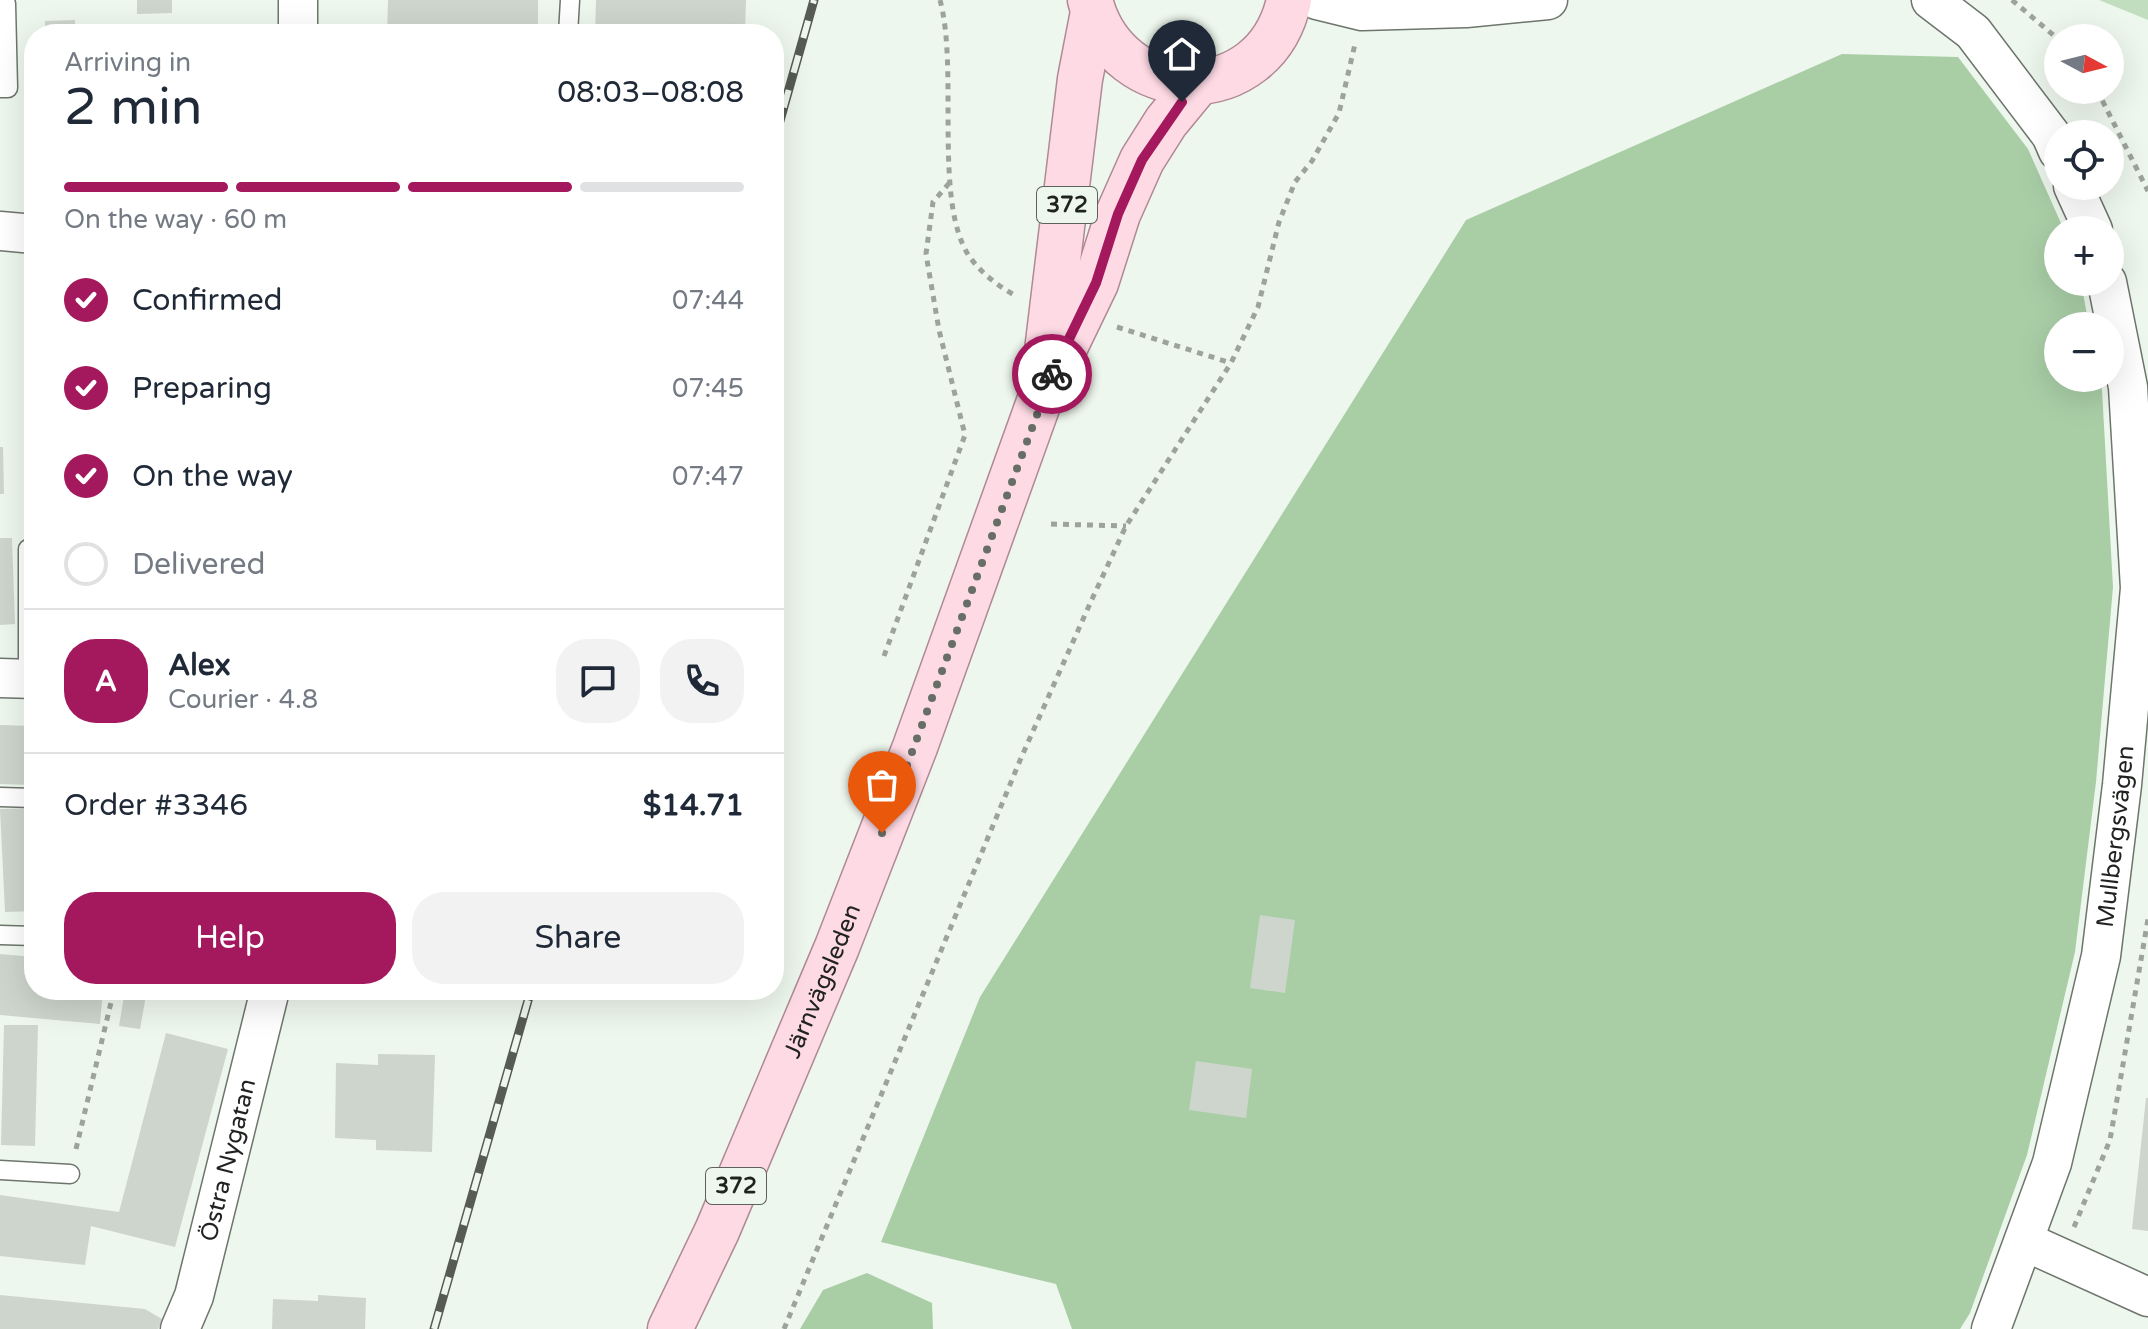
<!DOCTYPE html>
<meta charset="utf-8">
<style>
body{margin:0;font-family:"Varela Round",sans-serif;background:#f2f2f3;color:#1f2937;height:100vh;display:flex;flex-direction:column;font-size:30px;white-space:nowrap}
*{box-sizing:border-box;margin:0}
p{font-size:26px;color:#747a83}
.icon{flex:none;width:44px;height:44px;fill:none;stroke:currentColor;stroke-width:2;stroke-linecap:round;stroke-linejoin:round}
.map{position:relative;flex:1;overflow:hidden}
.panel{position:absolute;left:24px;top:24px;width:760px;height:976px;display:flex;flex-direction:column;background:#fff;border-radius:32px;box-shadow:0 8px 32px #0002}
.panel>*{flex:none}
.needle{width:52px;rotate:97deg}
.tools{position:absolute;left:2044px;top:24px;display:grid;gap:16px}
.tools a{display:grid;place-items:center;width:80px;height:80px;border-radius:50%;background:#fff;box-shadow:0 8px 32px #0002;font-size:40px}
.pin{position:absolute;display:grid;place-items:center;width:68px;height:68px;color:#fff;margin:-82px -34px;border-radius:50% 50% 50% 0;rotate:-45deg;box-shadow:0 0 8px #0007}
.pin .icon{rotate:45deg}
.courier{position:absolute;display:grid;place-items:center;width:80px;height:80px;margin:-40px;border:6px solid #a4185d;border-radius:50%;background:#fff;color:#222;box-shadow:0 2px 10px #0007}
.overview em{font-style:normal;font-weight:600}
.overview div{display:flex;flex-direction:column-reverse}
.overview{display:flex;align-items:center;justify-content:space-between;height:136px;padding:0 40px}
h1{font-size:52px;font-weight:600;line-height:60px}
.bar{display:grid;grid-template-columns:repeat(4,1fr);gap:12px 8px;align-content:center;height:96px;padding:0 40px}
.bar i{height:10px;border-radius:6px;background:#e0e1e3}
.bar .selected{background:#a4185d}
.bar p{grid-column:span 4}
.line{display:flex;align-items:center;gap:20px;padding:0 40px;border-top:2px solid #e0e1e3}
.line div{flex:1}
.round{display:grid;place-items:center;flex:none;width:84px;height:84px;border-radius:32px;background:#f2f2f3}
ol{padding:0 40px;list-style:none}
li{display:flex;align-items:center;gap:24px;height:88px}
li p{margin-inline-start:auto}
li .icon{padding:8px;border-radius:50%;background:#a4185d;color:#fff;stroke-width:4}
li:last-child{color:#747a83}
li i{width:44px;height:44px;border:4px solid #e0e1e3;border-radius:50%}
.primary-button{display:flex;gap:16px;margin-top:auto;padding:16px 40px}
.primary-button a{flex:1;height:92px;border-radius:32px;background:#a4185d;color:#fff;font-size:32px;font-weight:600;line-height:92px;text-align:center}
.primary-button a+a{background:#f2f2f3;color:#1f2937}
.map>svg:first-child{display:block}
.green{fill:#c1dfbf}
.forest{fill:#a9cea6}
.building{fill:#cdd5cc}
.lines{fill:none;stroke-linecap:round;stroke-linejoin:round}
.lane-casing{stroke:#6d756c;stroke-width:21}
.street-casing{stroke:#6d756c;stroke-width:41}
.primary-casing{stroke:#af8995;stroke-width:47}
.path{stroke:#9ca39c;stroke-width:5;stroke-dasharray:6 6;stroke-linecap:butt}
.lane{stroke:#fff;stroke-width:18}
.street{stroke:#fff;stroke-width:38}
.primary{stroke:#fedae5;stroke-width:44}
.rail-casing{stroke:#565b56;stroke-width:9}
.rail{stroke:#eef7ed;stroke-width:6;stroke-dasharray:18;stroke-linecap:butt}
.done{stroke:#676d67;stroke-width:8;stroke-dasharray:0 14.4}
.route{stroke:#a4185d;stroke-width:10}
.labels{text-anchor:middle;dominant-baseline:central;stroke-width:6;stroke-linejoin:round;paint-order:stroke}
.shield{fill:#eef7ed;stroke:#5d625d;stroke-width:2}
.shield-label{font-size:22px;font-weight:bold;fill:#1f221f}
.street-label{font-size:24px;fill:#1f221f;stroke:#eef7ed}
</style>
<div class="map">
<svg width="2148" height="1329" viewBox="0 0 2148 1329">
<rect width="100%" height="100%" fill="#eef7ed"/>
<path class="green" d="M2099,0H2148V20Z"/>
<path class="forest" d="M1842,54L1958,57L2028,149L2064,230H2058V282H2081L2089,326H2058V378H2100L2102,390L2113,587L2096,782L2075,952L2027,1155L1970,1313L1960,1329H1072L1056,1284L881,1242L980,997L1466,220Z
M867,1273L932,1303L933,1329H800L823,1290Z"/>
<path class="building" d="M137,0H172V13L137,14Z
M388,0H538V29L554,30V34H387Z
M596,0H746L745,34H595Z
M75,20V34H45V21Z
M0,447H3L4,494H0Z
M0,538H12L15,624L0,625Z
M0,725L34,726V785L0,784Z
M34,808V911L5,912L0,809Z
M1260,915L1295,920L1285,993L1250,988Z
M0,954L34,957V990H103L100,1024L0,1015Z
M125,990H147L140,1029L119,1026Z
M4,1025H38L35,1146L1,1145Z
M166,1033L228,1049L175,1247L91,1226L85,1265L0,1256V1195L119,1212Z
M378,1054L435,1055L432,1152L376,1150V1140L335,1138L336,1063L378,1065Z
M1196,1061L1252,1069L1246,1118L1189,1110Z
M2146,1098H2148V1231L2132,1229Z
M0,1295L145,1309L162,1319L158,1329H0Z
M318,1295L366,1298L365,1329H272L273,1299L318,1301Z"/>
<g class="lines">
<g class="lane-casing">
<path id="lane" d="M568,34L570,0
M0,88H8L6,4
M28,549V679
M0,797L34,798
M0,935L34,936
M0,1170L70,1174"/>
</g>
<g class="street-casing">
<g id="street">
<path d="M298,0V34"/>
<path d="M1317,0L1362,11L1466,8L1548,0"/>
<path d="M1931,0L1973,32L2051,135L2058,151"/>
<path d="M2073,186L2093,230"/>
<path d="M0,231L34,234"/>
<path d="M0,678L34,679"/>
<path d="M2024,1241L2148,1297"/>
<path id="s1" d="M180,1329L194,1296L270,990"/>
<path id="s2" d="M1991,1329L2052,1163L2101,956L2122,785L2140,588L2128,387L2107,282"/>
</g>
</g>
<g class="primary-casing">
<g id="primary">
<path d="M1090,0C1117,108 1265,111 1289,0"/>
<path d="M1046,359L1080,79L1093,12"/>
<path id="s3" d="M670,1329L717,1231L837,947L915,747L1040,399L1096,283L1118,214L1142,160L1166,122L1199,82"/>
</g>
</g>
<path class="path" d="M940,0C959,70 933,201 969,256C981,273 998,286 1016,296
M2012,0L2058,39
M2097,90L2148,191
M1117,327L1231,363
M1051,524L1126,526
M884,656L965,435L939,330L926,254L933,202L951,181
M76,1149L114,990
M2074,1227L2110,1140L2148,919
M784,1329L1021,758L1093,597L1126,526L1231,363L1258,307L1279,222L1295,182L1312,161L1339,113L1355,44"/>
<use href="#lane" class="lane"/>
<use href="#street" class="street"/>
<use href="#primary" class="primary"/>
<g class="rail-casing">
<path id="rail" d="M774,142L814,0
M434,1329L531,990"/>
</g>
<use href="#rail" class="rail"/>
</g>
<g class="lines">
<path class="done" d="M882,833L1052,374"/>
<path class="route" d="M1052,374L1096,283L1118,214L1142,160L1182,102"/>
</g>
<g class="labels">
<g class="shield">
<rect x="1037" y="187" width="60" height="36" rx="6"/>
<rect x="706" y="1168" width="60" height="36" rx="6"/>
</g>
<g class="shield-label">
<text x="1067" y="205">372</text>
<text x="736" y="1186">372</text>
</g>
<g class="street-label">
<text stroke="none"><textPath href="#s2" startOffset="510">Mullbergsvägen</textPath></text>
<text stroke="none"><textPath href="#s3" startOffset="380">Järnvägsleden</textPath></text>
<text stroke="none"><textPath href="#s1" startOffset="176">Östra Nygatan</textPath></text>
</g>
</g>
</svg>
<div class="tools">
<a><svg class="needle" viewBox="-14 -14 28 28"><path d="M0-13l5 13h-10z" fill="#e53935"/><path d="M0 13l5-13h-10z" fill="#747a83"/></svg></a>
<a><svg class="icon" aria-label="locate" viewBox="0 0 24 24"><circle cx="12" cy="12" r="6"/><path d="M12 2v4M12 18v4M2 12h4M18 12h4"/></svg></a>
<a>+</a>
<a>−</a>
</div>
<div class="pin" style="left:882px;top:833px;background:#ea580c"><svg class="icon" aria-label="bag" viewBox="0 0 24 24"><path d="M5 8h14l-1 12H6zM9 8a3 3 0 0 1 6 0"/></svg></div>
<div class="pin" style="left:1182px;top:102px;background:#1f2937"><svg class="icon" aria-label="home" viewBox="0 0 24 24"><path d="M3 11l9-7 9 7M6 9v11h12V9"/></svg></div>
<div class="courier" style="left:1052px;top:374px"><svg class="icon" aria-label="bike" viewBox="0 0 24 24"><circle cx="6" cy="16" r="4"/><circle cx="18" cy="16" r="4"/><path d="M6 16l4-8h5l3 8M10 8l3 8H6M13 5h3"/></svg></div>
<section class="panel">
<div class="overview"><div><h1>2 min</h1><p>Arriving in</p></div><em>08:03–08:08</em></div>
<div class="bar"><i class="selected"></i><i class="selected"></i><i class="selected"></i><i></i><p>On the way · 60 m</p></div>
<ol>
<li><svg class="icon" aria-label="check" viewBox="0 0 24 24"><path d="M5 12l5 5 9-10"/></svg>Confirmed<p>07:44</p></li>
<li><svg class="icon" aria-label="check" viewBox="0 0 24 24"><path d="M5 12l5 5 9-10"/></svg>Preparing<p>07:45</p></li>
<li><svg class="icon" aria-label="check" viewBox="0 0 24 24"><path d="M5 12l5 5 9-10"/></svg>On the way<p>07:47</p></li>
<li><i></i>Delivered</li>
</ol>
<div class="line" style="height:144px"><b class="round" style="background:#a4185d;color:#fff">A</b><div><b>Alex</b><p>Courier · 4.8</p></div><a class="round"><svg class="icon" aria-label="chat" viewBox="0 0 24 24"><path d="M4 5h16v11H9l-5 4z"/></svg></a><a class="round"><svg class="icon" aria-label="phone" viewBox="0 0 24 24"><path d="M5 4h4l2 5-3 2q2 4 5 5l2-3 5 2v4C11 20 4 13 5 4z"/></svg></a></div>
<div class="line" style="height:104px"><div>Order #3346</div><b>$14.71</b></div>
<div class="primary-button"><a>Help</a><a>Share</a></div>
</section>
</div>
